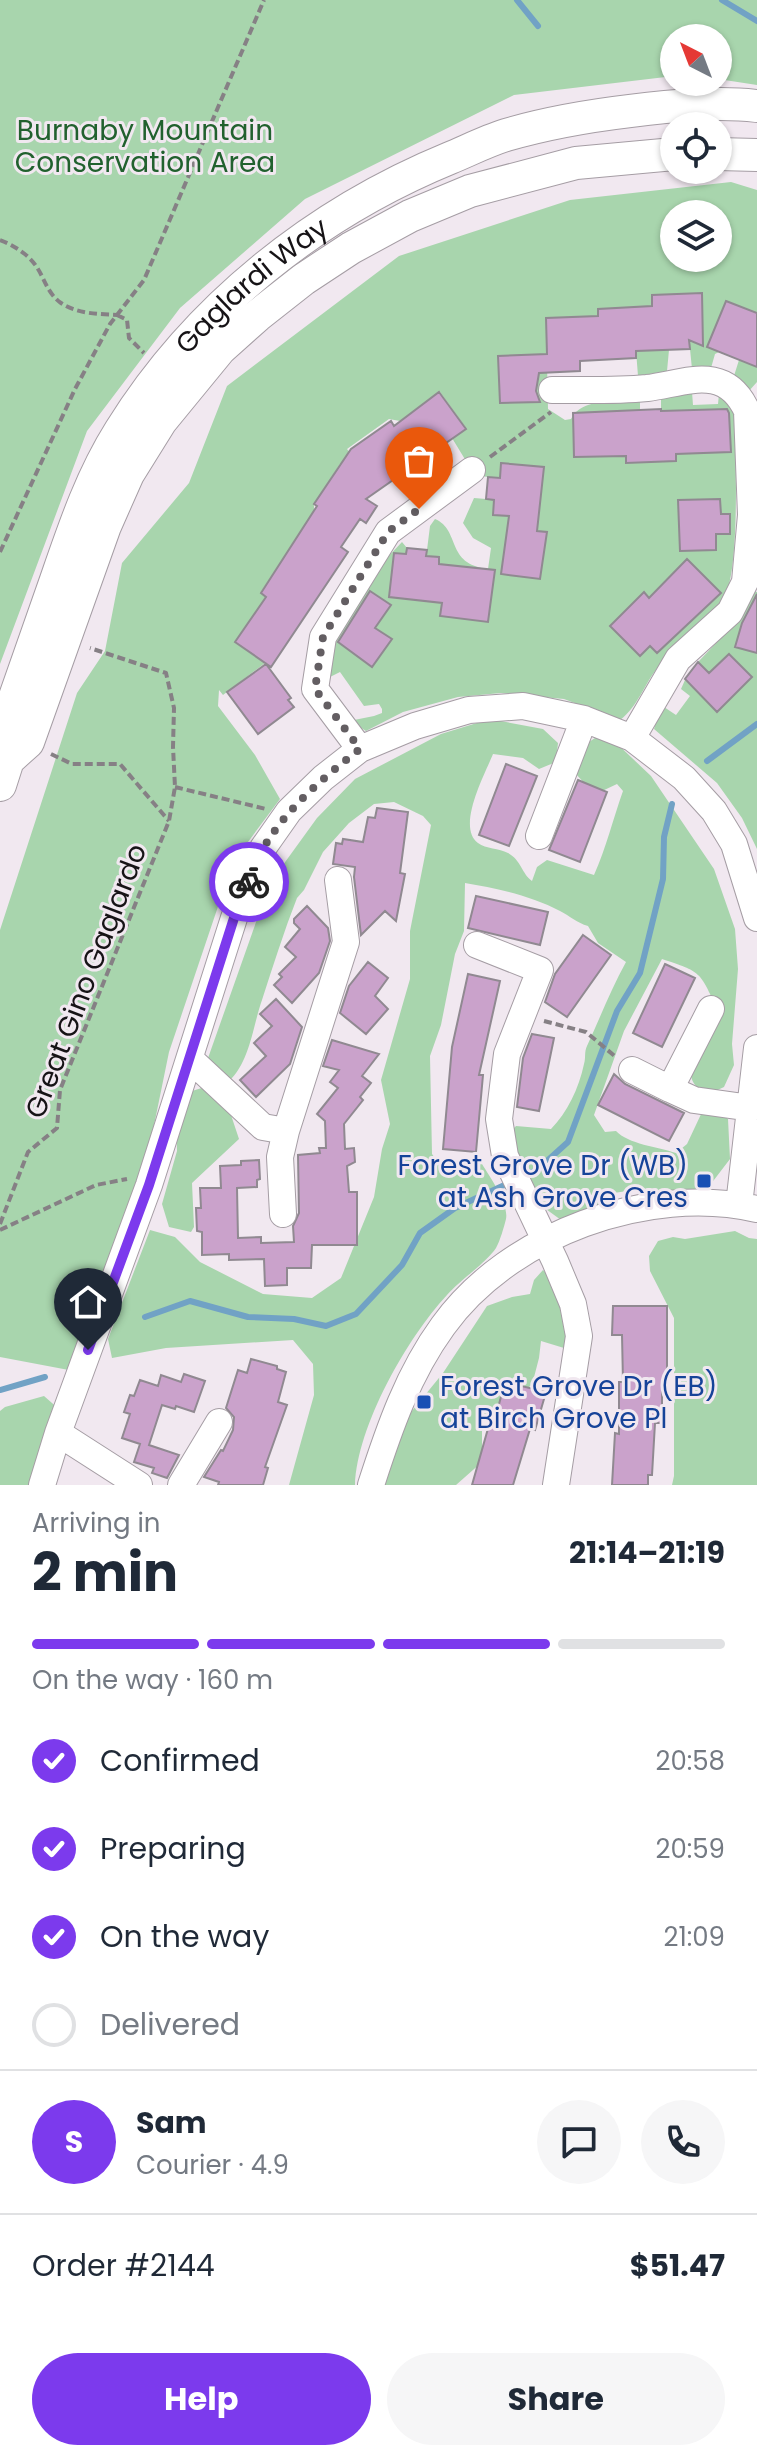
<!DOCTYPE html>
<meta charset="utf-8">
<style>
body{margin:0;font-family:Poppins,sans-serif;background:#f6f6f7;color:#1f2937;height:100vh;display:flex;flex-direction:column;font-size:30px;white-space:nowrap}
*{box-sizing:border-box;margin:0}
p{font-size:26px;color:#747a83}
.icon{flex:none;width:44px;height:44px;fill:none;stroke:currentColor;stroke-width:2;stroke-linecap:round;stroke-linejoin:round}
.map{position:relative;height:1485px;overflow:hidden}
.sheet{display:flex;flex-direction:column;background:#fff;flex:1}
.sheet>*{flex:none}
.needle{width:52px;rotate:318deg}
.controls{position:absolute;left:660px;top:24px;display:grid;gap:16px}
.controls a{display:grid;place-items:center;width:72px;height:72px;border-radius:50%;background:#fff;box-shadow:0 2px 6px #0004;font-size:40px}
.pin{position:absolute;display:grid;place-items:center;width:68px;height:68px;color:#fff;margin:-82px -34px;border-radius:50% 50% 50% 0;rotate:-45deg;box-shadow:0 0 8px #0007}
.pin .icon{rotate:45deg}
.courier{position:absolute;display:grid;place-items:center;width:80px;height:80px;margin:-40px;border:6px solid #7c3aed;border-radius:50%;background:#fff;color:#222;box-shadow:0 2px 10px #0007}
.overview em{font-style:normal;font-weight:700}
.overview div{display:flex;flex-direction:column-reverse}
.overview{display:flex;align-items:center;justify-content:space-between;height:136px;padding:0 32px}
h1{font-size:52px;font-weight:700;line-height:60px}
.bar{display:grid;grid-template-columns:repeat(4,1fr);gap:12px 8px;align-content:center;height:96px;padding:0 32px}
.bar i{height:10px;border-radius:6px;background:#e0e1e3}
.bar .selected{background:#7c3aed}
.bar p{grid-column:span 4}
.line{display:flex;align-items:center;gap:20px;padding:0 32px;border-top:2px solid #e0e1e3}
.line div{flex:1}
.round{display:grid;place-items:center;flex:none;width:84px;height:84px;border-radius:42px;background:#f6f6f7}
ol{padding:0 32px;list-style:none}
li{display:flex;align-items:center;gap:24px;height:88px}
li p{margin-inline-start:auto}
li .icon{padding:8px;border-radius:50%;background:#7c3aed;color:#fff;stroke-width:4}
li:last-child{color:#747a83}
li i{width:44px;height:44px;border:4px solid #e0e1e3;border-radius:50%}
.button{display:flex;gap:16px;margin-top:auto;padding:16px 32px}
.button a{flex:1;height:92px;border-radius:48px;background:#7c3aed;color:#fff;font-size:32px;font-weight:700;line-height:92px;text-align:center}
.button a+a{background:#f6f6f7;color:#1f2937}
.map>svg:first-child{display:block}
.green{fill:#a8d5ad;fill-rule:evenodd}
.lines{fill:none;stroke-linecap:round;stroke-linejoin:round}
.stream{stroke:#71a2c5;stroke-width:6}
.building{fill:#caa2cb;stroke:#908991;stroke-width:2}
.minor-casing{stroke:#a59da4;stroke-width:28}
.major-casing{stroke:#a59da4;stroke-width:34}
.path{stroke:#868085;stroke-width:4;stroke-dasharray:8 4;stroke-linecap:butt}
.minor{stroke:#fff;stroke-width:26}
.major{stroke:#fff;stroke-width:32}
.done{stroke:#635e62;stroke-width:8;stroke-dasharray:0 14.4}
.route{stroke:#7c3aed;stroke-width:10}
.transit-dot{fill:#1a4fb4;stroke:#f1e8f0;stroke-width:3}
.labels{text-anchor:middle;dominant-baseline:central;stroke-width:6;stroke-linejoin:round;paint-order:stroke}
.park-label{font-size:28px;fill:#21612e;stroke:#f1e8f0}
.street-label{font-size:28px;fill:#161316;stroke:#f1e8f0}
.transit-label{font-size:28px;fill:#164399;stroke:#f1e8f0;text-anchor:end}
</style>
<div class="map">
<svg width="757" height="1485" viewBox="0 0 757 1485">
<rect width="100%" height="100%" fill="#f1e8f0"/>
<path class="green" d="M0,0H757V85L718,79V38H674V76L514,95L305,199L180,308L87,431L0,664Z
M731,182L757,190V382L748,392L733,379L739,360L719,352L715,354L711,368L692,369L690,349L669,350L667,371L638,376L635,338L598,309V317L546,318L548,409L565,420L571,419C581,397 619,402 640,401V410L661,409V398L692,392L693,405L718,404L719,394L735,412C735,449 741,575 723,600C706,624 678,643 659,666C645,682 638,707 620,720L564,699L501,693L458,697L403,712L366,731L358,726L354,720L374,716L382,713V709L379,704L364,706L340,672L326,679L324,658L383,562L402,542L407,548L427,550L430,526L435,519C461,530 445,564 488,569L491,548L473,538L463,523L474,498L486,499L488,477L481,476L466,461L452,438L466,428L440,392L400,421L389,419L347,449L375,485L340,464L314,504V511L261,592L271,600L260,606L235,642L265,663L223,695L219,690L218,706L255,755L280,799L233,862L169,1052L135,1218L74,1371L0,1357V930L77,693L105,651L122,563L189,483L227,386L399,256L570,200ZM674,214H718V258H674Z
M752,591L757,592V849L742,818L717,783L654,729L661,705L676,715L690,696L681,689L685,680L717,711L752,677L730,654L709,673L698,662L744,614Z
M490,719L543,729L558,743L556,762L539,769L523,758L493,754C485,774 456,827 478,843C486,849 499,848 508,853C521,860 522,874 532,881L537,867L547,860L594,875C606,848 613,819 623,791L617,784L600,792L588,787L575,773L583,746L598,736L612,739L651,776L714,869L735,929L738,969L732,1044L734,1065L724,1087L709,1094C697,1089 691,1084 690,1069L717,1009C700,971 701,972 662,959L624,1031L594,1115L605,1132L616,1131C628,1144 658,1147 676,1153L687,1144L703,1110L714,1107L728,1119L730,1159L704,1193L695,1196L640,1189L614,1193L596,1213L561,1220L539,1204L497,1146L516,1126L551,1129C567,1113 579,1088 584,1064C586,1058 584,1052 587,1046C600,1018 611,989 626,962L598,943L588,926C577,923 570,916 560,911C531,896 496,888 465,883L464,931L455,954L441,1025L430,1056L432,1154L440,1165L458,1161L482,1164C490,1177 509,1204 506,1219C504,1227 500,1241 496,1248C486,1263 460,1280 447,1295C407,1338 357,1426 355,1485H289L314,1395L313,1364L293,1340L166,1348L112,1358L108,1339L150,1230L175,1237L200,1262L263,1294L312,1298L341,1278L374,1197L382,1149L390,1124L381,1080L410,979V931L431,825L423,816L394,802L374,804L349,823L323,852L304,890L297,898C284,931 273,966 262,1000C253,1025 250,1062 229,1081L207,1061L261,908L275,876L317,818L355,779L441,734Z
M205,1087L229,1109L239,1139L192,1183L194,1227L191,1232L169,1227L162,1204L177,1151L176,1111L192,1091Z
M735,1231L749,1238L757,1239V1485H672L674,1476V1318L650,1271L649,1256L658,1241L673,1237L685,1239Z
M543,1270L550,1277L569,1322L564,1348L541,1341L539,1358L532,1385L482,1418V1462L456,1485H381L398,1428L443,1373L487,1306L512,1297L530,1294L534,1280Z
M44,1396L60,1410L41,1447L29,1485H0V1411L5,1407Z"/>
<g class="lines">
<path class="stream" d="M517,0L538,26
M722,0L757,21
M707,761L757,724
M521,1177L537,1170L568,1142L617,1011L640,973L663,879L664,837L672,804
M145,1317L190,1301L248,1317L294,1319L326,1326L356,1314L402,1265L420,1233L455,1208L511,1182
M0,1390L45,1377"/>
</g>
<path class="building" d="M702,293L703,346L689,340L690,349L636,351V358L580,361V371L539,373L536,391L540,402L500,403L498,356L547,354L546,318L598,316V309L652,306V295Z
M726,301L757,313V367L707,347Z
M439,392L466,429L366,499L377,506L366,523L360,519L341,547L348,552L271,667L235,642L266,597L261,593L317,506L314,504L351,449L391,421L394,426Z
M661,409V411L727,409L729,413L731,452L676,454V461L626,463V456L574,457L573,413Z
M501,463L544,467L537,531L547,532L540,579L501,574L509,516L493,515L494,500L486,499L488,477L500,478Z
M720,499L721,514H730V534H716V550L680,551L678,500Z
M407,548L427,550L426,556L439,557V564L495,570L488,622L440,616L442,603L389,597L394,553L406,554Z
M687,559L721,593L657,653L650,646L640,656L610,626L644,592L649,598Z
M370,591L391,605L375,628L392,639L372,667L338,642Z
M757,594V653L735,647L742,623Z
M729,654L752,677L717,712L685,679L698,662L709,673Z
M266,664L291,698L288,700L294,707L258,734L227,692Z
M506,764L537,776L509,846L479,835Z
M578,780L607,792L580,862L549,850Z
M377,808L408,812L400,873L405,874L396,921L385,911L361,935L354,877L355,867L333,864L336,843L342,844L343,839L363,842L368,817L375,818Z
M476,896L548,912L540,945L468,928Z
M307,906L328,928L330,941L319,973L292,1003L274,985L282,977L279,974L296,957L285,947L300,929L294,923V919Z
M583,935L611,955L567,1017L545,1002L555,974Z
M368,962L388,978L375,996L388,1009L366,1034L340,1013L349,986Z
M665,964L695,978L662,1047L633,1033Z
M468,974L500,981L479,1075H483L476,1152L443,1149L452,1047Z
M276,999L302,1027L290,1064L256,1097L240,1080L266,1056L254,1043L272,1026L260,1014Z
M532,1034L554,1038L539,1111L517,1107L523,1058Z
M332,1040L379,1054L362,1076L371,1083L360,1097L363,1100L344,1124L345,1149L354,1148L355,1162L347,1166L349,1192H357V1245H312L311,1268H287V1285L265,1286L264,1259L229,1260V1254L202,1255V1232L197,1231L196,1208H201L200,1188H221L220,1166L241,1165V1161L259,1160L260,1179L257,1180V1187L237,1188L238,1238L261,1237V1243L294,1242L293,1226L299,1213L298,1155L320,1153L319,1148H326L325,1121L317,1114L338,1088L330,1082L339,1070L323,1066Z
M614,1074L625,1084L684,1113L669,1141L598,1105Z
M613,1306H667V1382L662,1384V1423H655L652,1475H648V1485H612L615,1433L619,1434V1382H623L622,1335H612Z
M251,1359L277,1366V1369L286,1372L278,1402L287,1405L265,1467L268,1468L263,1485H218L219,1482L204,1477L221,1450L223,1451L233,1430L234,1417L226,1408L238,1370L247,1373Z
M184,1374L205,1381L194,1412L176,1406L175,1409L162,1405L149,1445L179,1455L167,1478L152,1473L154,1468L134,1462L140,1444L122,1438L130,1414L124,1412L130,1395L134,1396L140,1380L158,1386L161,1375L181,1382Z
M505,1382L546,1392L535,1430L530,1429L513,1485H472L491,1418L495,1419Z"/>
<g class="lines">
<g class="minor-casing">
<path id="minor" d="M552,390C583,390 616,391 647,388C686,383 725,363 747,411L751,515L745,582L730,612L678,659L632,738
M360,749L315,689L323,637L388,532L472,470
M539,836L584,719
M477,945L540,970L507,1054L499,1119L505,1156L555,1261L573,1304L579,1336L556,1485
M711,1009L670,1089L694,1100L751,1108
M190,1059L263,1127L286,1131
M632,1070L670,1089
M739,1205L757,1048
M283,1214L280,1157L286,1131L346,942L338,880
M58,1433L139,1485
M42,1485L58,1433L149,1185L234,918L263,848L289,811L323,778L360,749L415,726L469,710L523,706L584,719L632,738L684,778L714,811L734,844L757,918
M181,1485L219,1422
M371,1485C389,1429 408,1374 443,1326C509,1234 648,1184 757,1209"/>
</g>
<g class="major-casing">
<g id="major">
<path d="M718,154L757,155"/>
<path id="s1" d="M8,760L2,734C20,682 38,631 56,580C74,528 91,477 120,431C197,307 316,213 450,158C469,150 487,141 506,135C547,123 588,116 630,111C670,106 717,101 757,106"/>
<path d="M0,785L8,760L28,742L105,526L128,474L161,421L220,349L257,316L304,279L351,248L410,216L470,191L576,163L674,154"/>
</g>
</g>
<path class="path" d="M0,240C13,245 28,254 36,266C45,279 47,293 61,303C77,314 99,314 117,315
M117,315L127,320L129,338L144,353
M490,457L551,412
M0,552L75,389L110,324L144,280L264,0
M51,754L72,764H120L169,821
M175,787L266,809
M544,1021L586,1032L617,1058
M0,1224L28,1152L57,1128L60,1090L169,821L175,787L173,747L174,708L166,673L90,648
M0,1230L96,1185L127,1179"/>
<use href="#minor" class="minor"/>
<use href="#major" class="major"/>
</g>
<g class="lines">
<path class="done" d="M249,882C254,871 258,858 264,847C288,807 323,778 360,749L315,689L323,637L388,532L419,509"/>
<path class="route" d="M88,1350L149,1185L234,918L249,882"/>
</g>
<g class="transit-dot">
<rect x="696" y="1173" width="16" height="16" rx="4"/>
<rect x="416" y="1394" width="16" height="16" rx="4"/>
</g>
<g class="labels">
<g class="park-label">
<text x="145" y="130">Burnaby Mountain<tspan x="145" dy="32">Conservation Area</tspan></text>
</g>
<g class="street-label">
<text stroke="none"><textPath href="#s1" startOffset="550">Gaglardi Way</textPath></text>
<text transform="translate(86 981) rotate(-69)">Great Gino Gaglardo</text>
</g>
<g class="transit-label">
<text x="688" y="1165">Forest Grove Dr (WB)<tspan x="688" dy="32">at Ash Grove Cres</tspan></text>
<text x="440" y="1386" text-anchor="start">Forest Grove Dr (EB)<tspan x="440" dy="32">at Birch Grove Pl</tspan></text>
</g>
</g>
</svg>
<div class="controls">
<a><svg class="needle" viewBox="-14 -14 28 28"><path d="M0-13l5 13h-10z" fill="#e53935"/><path d="M0 13l5-13h-10z" fill="#747a83"/></svg></a>
<a><svg class="icon" aria-label="locate" viewBox="0 0 24 24"><circle cx="12" cy="12" r="6"/><path d="M12 2v4M12 18v4M2 12h4M18 12h4"/></svg></a>
<a><svg class="icon" aria-label="layers" viewBox="0 0 24 24"><path d="M12 4l9 5-9 5-9-5zM3 14l9 5 9-5"/></svg></a>
</div>
<div class="pin" style="left:419px;top:509px;background:#ea580c"><svg class="icon" aria-label="bag" viewBox="0 0 24 24"><path d="M5 8h14l-1 12H6zM9 8a3 3 0 0 1 6 0"/></svg></div>
<div class="pin" style="left:88px;top:1350px;background:#1f2937"><svg class="icon" aria-label="home" viewBox="0 0 24 24"><path d="M3 11l9-7 9 7M6 9v11h12V9"/></svg></div>
<div class="courier" style="left:249px;top:882px"><svg class="icon" aria-label="bike" viewBox="0 0 24 24"><circle cx="6" cy="16" r="4"/><circle cx="18" cy="16" r="4"/><path d="M6 16l4-8h5l3 8M10 8l3 8H6M13 5h3"/></svg></div>
</div>
<section class="sheet">
<div class="overview"><div><h1>2 min</h1><p>Arriving in</p></div><em>21:14–21:19</em></div>
<div class="bar"><i class="selected"></i><i class="selected"></i><i class="selected"></i><i></i><p>On the way · 160 m</p></div>
<ol>
<li><svg class="icon" aria-label="check" viewBox="0 0 24 24"><path d="M5 12l5 5 9-10"/></svg>Confirmed<p>20:58</p></li>
<li><svg class="icon" aria-label="check" viewBox="0 0 24 24"><path d="M5 12l5 5 9-10"/></svg>Preparing<p>20:59</p></li>
<li><svg class="icon" aria-label="check" viewBox="0 0 24 24"><path d="M5 12l5 5 9-10"/></svg>On the way<p>21:09</p></li>
<li><i></i>Delivered</li>
</ol>
<div class="line" style="height:144px"><b class="round" style="background:#7c3aed;color:#fff">S</b><div><b>Sam</b><p>Courier · 4.9</p></div><a class="round"><svg class="icon" aria-label="chat" viewBox="0 0 24 24"><path d="M4 5h16v11H9l-5 4z"/></svg></a><a class="round"><svg class="icon" aria-label="phone" viewBox="0 0 24 24"><path d="M5 4h4l2 5-3 2q2 4 5 5l2-3 5 2v4C11 20 4 13 5 4z"/></svg></a></div>
<div class="line" style="height:104px"><div>Order #2144</div><b>$51.47</b></div>
<div class="button"><a>Help</a><a>Share</a></div>
</section>
